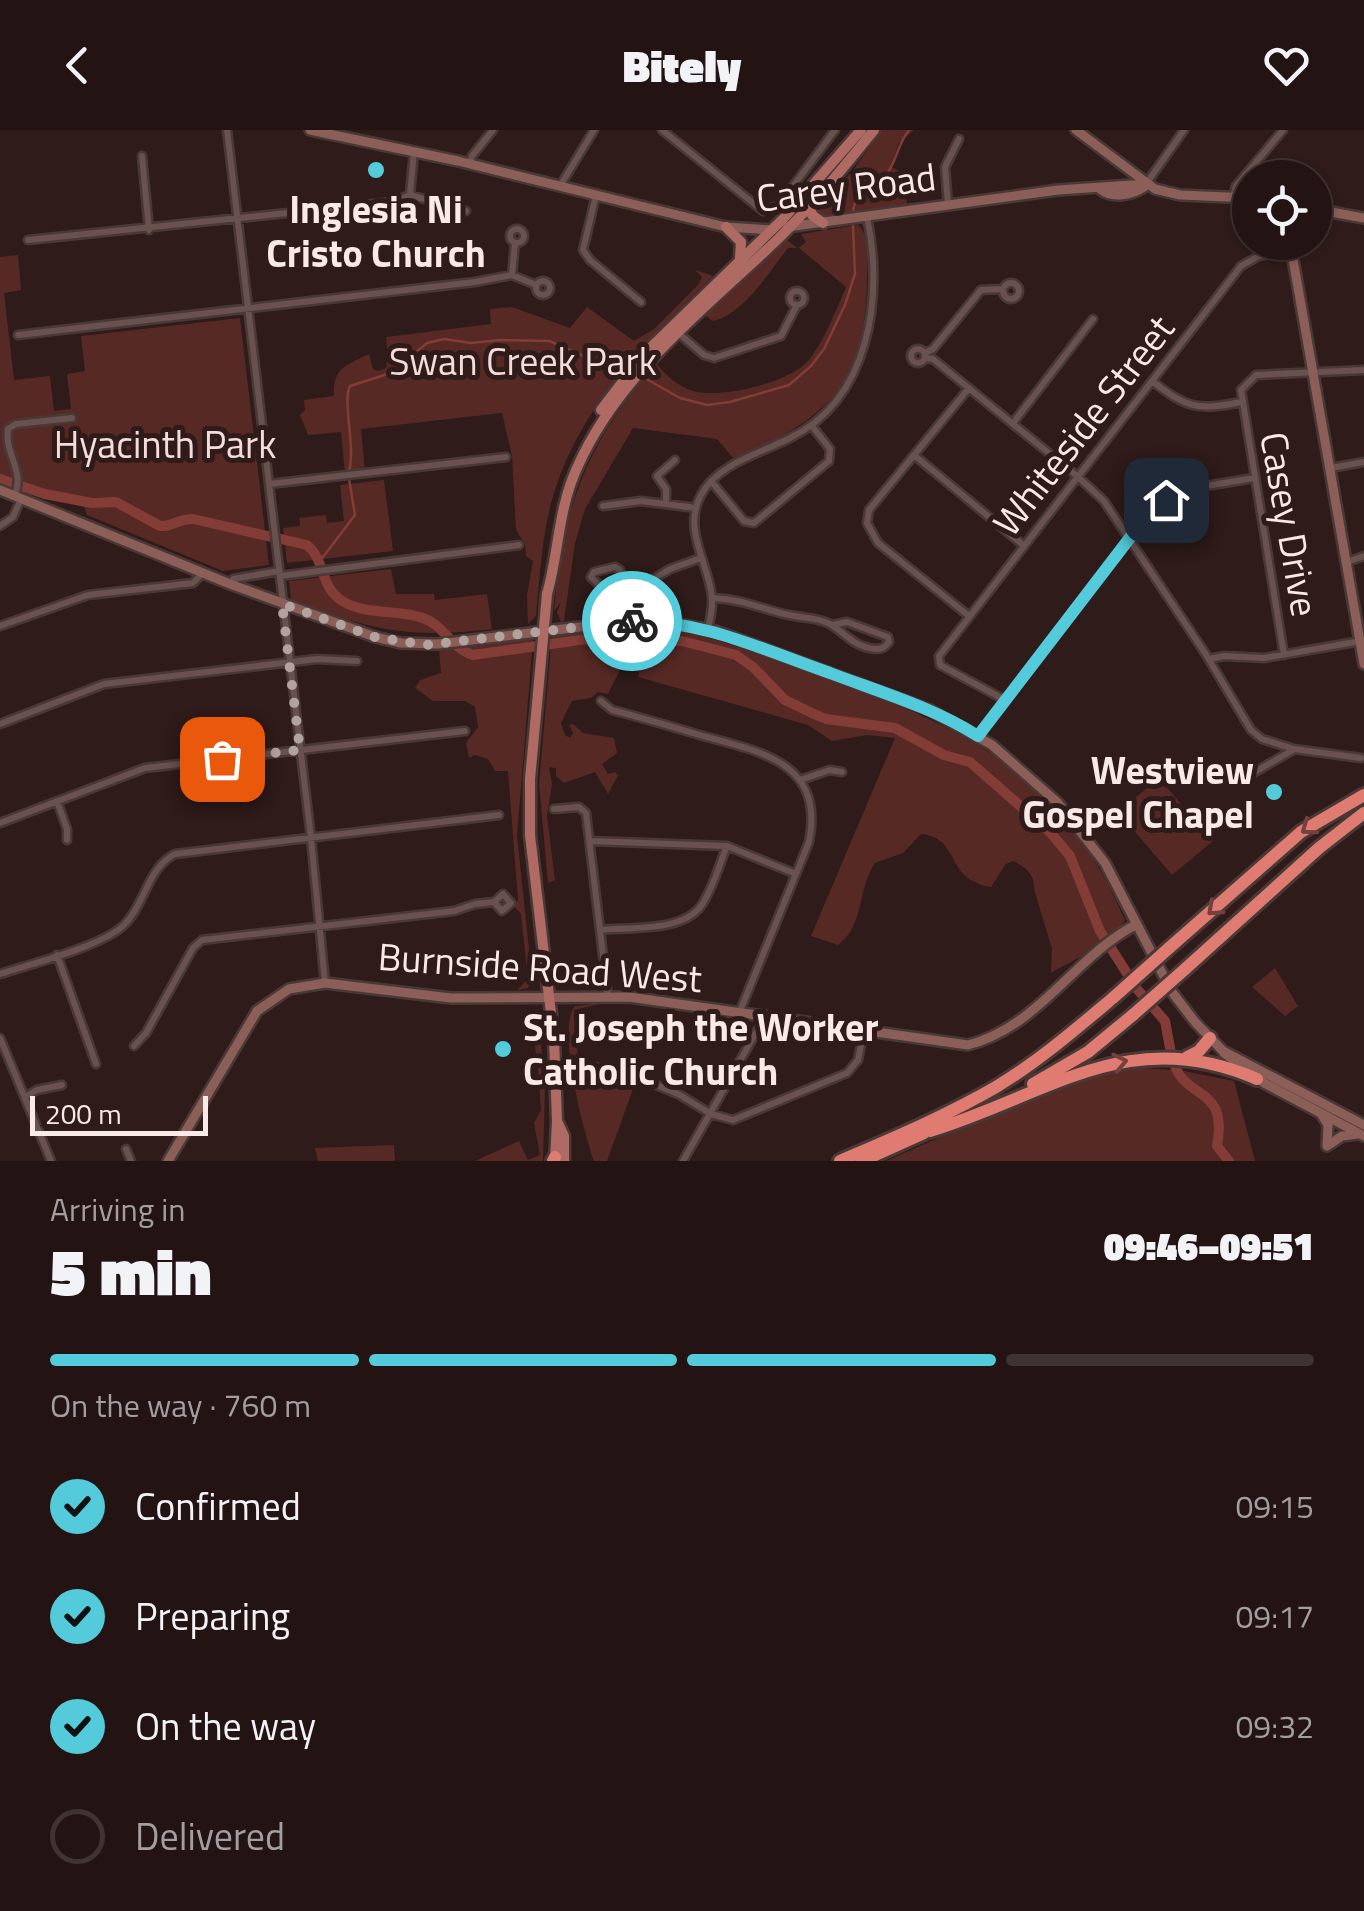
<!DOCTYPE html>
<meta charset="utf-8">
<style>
body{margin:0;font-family:"Titillium Web",sans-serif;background:#2f2121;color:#f1f3f6;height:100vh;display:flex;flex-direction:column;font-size:38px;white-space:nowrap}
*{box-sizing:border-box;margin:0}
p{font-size:32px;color:#a39ea0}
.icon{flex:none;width:55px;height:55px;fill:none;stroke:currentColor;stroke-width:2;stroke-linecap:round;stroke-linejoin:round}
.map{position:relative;height:1031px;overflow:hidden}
.drawer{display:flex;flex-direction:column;background:#231413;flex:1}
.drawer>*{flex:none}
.buttons{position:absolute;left:1232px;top:30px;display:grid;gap:20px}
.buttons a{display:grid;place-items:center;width:100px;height:100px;border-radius:50%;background:#231413;box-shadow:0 2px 8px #0004,0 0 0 2px #403333;font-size:50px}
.scale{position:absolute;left:30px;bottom:25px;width:178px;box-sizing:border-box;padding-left:10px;border:5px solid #f9eae8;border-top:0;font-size:28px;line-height:35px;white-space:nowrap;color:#f9eae8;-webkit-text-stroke:8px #2f1b19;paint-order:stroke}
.pin{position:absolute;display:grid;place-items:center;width:85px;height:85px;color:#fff;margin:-42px;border-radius:20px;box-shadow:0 5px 15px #0006}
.courier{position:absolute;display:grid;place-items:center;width:100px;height:100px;margin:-50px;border:8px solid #53cbda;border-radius:50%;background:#fff;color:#222;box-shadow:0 2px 12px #0007}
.overview em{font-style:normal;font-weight:800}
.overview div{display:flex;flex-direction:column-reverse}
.overview{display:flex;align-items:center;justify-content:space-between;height:170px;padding:0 50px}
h1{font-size:65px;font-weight:800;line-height:75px}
.bar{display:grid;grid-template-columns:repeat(4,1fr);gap:15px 10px;align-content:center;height:120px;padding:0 50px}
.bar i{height:12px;border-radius:8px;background:#403333}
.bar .active{background:#53cbda}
.bar p{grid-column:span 4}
ol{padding:0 50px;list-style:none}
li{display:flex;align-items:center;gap:30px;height:110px}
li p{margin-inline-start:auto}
li .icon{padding:10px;border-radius:50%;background:#53cbda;color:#111;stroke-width:4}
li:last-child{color:#a39ea0}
li i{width:55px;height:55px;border:5px solid #403333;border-radius:50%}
header{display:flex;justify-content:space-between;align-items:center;height:130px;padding:0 50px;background:#231413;font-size:45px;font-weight:800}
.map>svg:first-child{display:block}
.green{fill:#562925}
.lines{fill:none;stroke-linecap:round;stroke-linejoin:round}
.stream{stroke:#843c36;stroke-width:2.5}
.river{stroke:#843c36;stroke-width:10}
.street-casing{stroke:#483836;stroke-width:11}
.secondary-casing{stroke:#483836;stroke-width:14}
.primary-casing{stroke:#483836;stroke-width:15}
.highway-casing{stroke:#483836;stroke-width:18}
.street{stroke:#68514e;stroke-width:6}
.secondary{stroke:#8c5e58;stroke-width:9}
.primary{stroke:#af6a63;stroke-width:10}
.highway{stroke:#df7b71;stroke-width:12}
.primary-bridge-casing{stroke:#483836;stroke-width:15;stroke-linecap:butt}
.highway-bridge-casing{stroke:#483836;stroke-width:18;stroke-linecap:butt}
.primary-bridge{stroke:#af6a63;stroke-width:10}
.highway-bridge{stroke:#df7b71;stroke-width:12}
.oneway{stroke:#75413c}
.done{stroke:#b2a2a0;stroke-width:10;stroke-dasharray:0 18}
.route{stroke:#53cbda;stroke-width:12}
.poi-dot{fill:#53cbda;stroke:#2f1b19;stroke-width:4}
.labels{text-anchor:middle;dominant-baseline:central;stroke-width:10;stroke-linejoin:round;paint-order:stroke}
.street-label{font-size:38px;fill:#f9eae8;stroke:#2f1b19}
.poi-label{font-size:38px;font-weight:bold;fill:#f9eae8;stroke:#2f1b19}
.park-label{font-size:38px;fill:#f3dcd9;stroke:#2f1b19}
</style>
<header><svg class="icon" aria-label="back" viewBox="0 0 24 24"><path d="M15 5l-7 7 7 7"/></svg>Bitely<svg class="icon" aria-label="heart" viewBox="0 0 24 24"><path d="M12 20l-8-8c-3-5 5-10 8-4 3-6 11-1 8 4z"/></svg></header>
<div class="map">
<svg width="1364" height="1031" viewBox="0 0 1364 1031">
<rect width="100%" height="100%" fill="#2f1b19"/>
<path class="green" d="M882,0H914L898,14L891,37L904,43L907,75L818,86L817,77L851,43Z
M858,95C870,105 868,130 867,146C867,252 828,291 733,328L717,309L633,298L585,379L575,413L564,491L561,492L557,482L561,472L554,481C563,375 587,314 656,233C665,245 679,257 693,261C720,269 786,253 806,233C821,218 837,178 846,157L799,118L806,112L801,104Z
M787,110L797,118H788C769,142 744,184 713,191L705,185Z
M18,125L21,160L4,163L14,250L50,246L54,281L71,279L67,244L85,241L81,206L240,188L269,435L223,441L87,385L81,368L53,371L0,349V127Z
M695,140L713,146C649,208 581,275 554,363C542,402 540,445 536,486L528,494L527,465L533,431L526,426L525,414L516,400L512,326L502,283L361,299L365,341L345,343L341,302L308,305L300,285L305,280L304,270L334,266C332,238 347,235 369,224L373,239L378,241L386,238L388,228L386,207L491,194L490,179L512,177L570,198L587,177L634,211L654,199L698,155L702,147Z
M384,350L393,421L287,433L283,398L300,396L299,388L326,385L327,393L344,391L340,355Z
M391,439L396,464H434L435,470L487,464L492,499C408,509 368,500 291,469L289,451Z
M636,496C695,498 748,520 805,540C926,584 1026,618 1097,735C1108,752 1116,771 1125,790C1113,814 1074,829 1051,843L1052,819L1034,759C1035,745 1026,737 1013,731L1006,734L991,757C943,749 962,708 921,704L903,723L875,733C857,759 865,795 838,815L811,806L895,608L867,605L832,611L808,595L638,547L640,539L623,534L608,564L598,562L591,568L572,571L561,593L565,605L570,608L573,603L569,595L573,594L583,603L614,608L617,623L602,634L608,644L615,642L618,645L608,664L595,642L564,653L556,646V638L549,637L552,654L547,686L555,750L548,753L539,654L552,504Z
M533,509L517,706L532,848L528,858L517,860L528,849L521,784L513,775L518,770L508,641H495L488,629L475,625L469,628L466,613L478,597L475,577L465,571H433L415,558L420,550L441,543L439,519Z
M1159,648L1213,711L1172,745L1118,682Z
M1275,838L1298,876L1285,886L1252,857Z
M604,873L574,880L578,929L617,934L633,959L607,1031H594C584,1004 556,896 575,876Z
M538,883L545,957L543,1031H475L519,1011L528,1030L540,1025L534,993L541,980L538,938H532L536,929L533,884Z
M1118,936L1184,941L1234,951L1255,1031H886L1029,968Z
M394,1015L395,1031H318L315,1018Z"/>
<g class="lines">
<path class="stream" d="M853,82C854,62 875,59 886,45C897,31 897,15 909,0
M641,246L680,268L707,275L730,272L789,255L811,236L824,219L845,175L855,144L853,96
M349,341C356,316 342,271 350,256L391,243L427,213L444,209L471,213L500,210L549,211L584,226L630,240
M320,431L355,385L349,349"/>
<path class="river" d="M0,349L45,364L92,373L116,372L160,396C172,397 181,388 193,389L307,415C325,430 320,453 338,468C360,486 398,479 423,488C444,495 451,518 473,525L587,509L682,511L736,525L753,537L785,570L814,584L826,589L895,598L944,625L970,632L1050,702L1070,726L1100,801L1137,859L1165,891L1171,923
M1174,934C1188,972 1228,955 1217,1016L1229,1031"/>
<g class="street-casing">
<path id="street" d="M227,0L311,708L325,853
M662,0L763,81L779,75L835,0
M142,26L149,100
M470,34L472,26L493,0
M1146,54L1184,0
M560,56L594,0
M410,65L414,21
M596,65L583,120L590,130L641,172
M1233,66L1236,56L1283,0
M948,75L945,37L959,9
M510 106a7 7 0 1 1 14 0a7 7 0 1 1-14 0Z
M28,110L392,72L410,65L466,81
M512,145L515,113
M536 158a7 7 0 1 1 14 0a7 7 0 1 1-14 0Z
M1003 161a8 8 0 1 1 16 0a8 8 0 1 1-16 0Z
M790 168a7 7 0 1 1 14 0a7 7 0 1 1-14 0Z
M676,201L704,225L714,228L781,206L797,175
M18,205L475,152L512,145L536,155
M911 226a7 7 0 1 1 14 0a7 7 0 1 1-14 0Z
M925,223L933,219L981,160L1002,159
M925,228L933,229L1077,346L1104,371L1205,523L1251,600L1262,609L1294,619L1361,628
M1152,251C1187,278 1197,281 1241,272
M969,258L869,380L867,393L878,413L969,486
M1013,293L1093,189
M914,325L1023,415
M1331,338L1364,332
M711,351L744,391L754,393L829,331L830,319L812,296
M269,354L506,327
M14,366C26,342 4,324 8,299L16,294L72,288
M666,372V359L657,346L675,330
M603,376L641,371L696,378
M0,396L13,387L21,369
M1347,432L1364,426
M280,446L519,415
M624,453L620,440L615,437L594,442L591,447L600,456L647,453L670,439L701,428
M230,454L233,449L279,441
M712,468C744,469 760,479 789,485C803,488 814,487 828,493C844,501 852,517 876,519C884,519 884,517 889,512L888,507L847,492L833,495
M0,496L88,465L193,453L203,443
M708,499C710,489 713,479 712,468C709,433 682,400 701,365C717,334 761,323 790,308C870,269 884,166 867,87
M1284,525L1241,260L1256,245L1364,240
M1209,529L1224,526L1264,528L1361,511
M1005,570L940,535L939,526L1241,136L1259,126L1292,121
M601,571L612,580C643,588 673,597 703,606C762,622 825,633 809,712L740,881
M0,594L104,554L317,529L357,531
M978,606L1150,383L1188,359L1254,348
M800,650L830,640L842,642
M1241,650L1293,620
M57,671L67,699V710
M554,679L579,677L586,683L608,867
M0,693L145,638L465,601
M590,711L727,716L796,744
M600,800C630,797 682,802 701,776C713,759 719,735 727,716
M57,825L96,934
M0,844C30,834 104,816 125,794C145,774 148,737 175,724L499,685
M0,908L51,1031
M134,916L146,903L193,818L202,810L454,781L475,774L494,772L503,764L511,773L502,781L494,772
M647,951L680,965L711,984L733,990L847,943L858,930L864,900
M25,967L37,960L62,955
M126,1019L131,1031
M683,1031L766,885"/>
</g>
<g class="secondary-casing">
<path id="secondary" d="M310,0L458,31L726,97L772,100
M1076,0L1155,59L1180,65L1250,68
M1100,59C1112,69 1132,65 1144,57
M1315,79L1364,88
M787,97L1058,60L1146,54
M1290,112L1364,534
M0,360L230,454L375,507L401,513L438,514L630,491H664L716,501L930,580L992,615L1058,673L1105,733L1172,862L1195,892L1223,921L1364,995
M1224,923L1264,953L1364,1006
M1322,985L1328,995L1327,1016
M1327,1016L1342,1006L1357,1004
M168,1031L257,881L289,859L325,853L451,868L629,867L968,915C1039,897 1075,826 1137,794"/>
</g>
<g class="primary-casing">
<path id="primary" d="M810,76L812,85L823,93
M726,97L741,112L740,128
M601,280L644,224L783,89L861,0
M547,464C559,422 558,379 577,338C618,244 706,178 778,109C813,75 843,38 874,0
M537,574L530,649V705L554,909L557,991L555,1031
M558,993L564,1006V1031"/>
</g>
<g class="highway-casing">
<path id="highway" d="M1169,818L1301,702L1364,665
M1184,840L1319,718L1364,683
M1187,927L1199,921L1210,908
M1033,954L1088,922L1134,884
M930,1001C1048,965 1129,893 1257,949
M553,1031L555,1027
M840,1031C893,1008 946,986 996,957C1039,931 1076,899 1114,867
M862,1031L924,1003"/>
</g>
<use href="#street" class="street"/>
<use href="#secondary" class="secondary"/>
<use href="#primary" class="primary"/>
<use href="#highway" class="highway"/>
<g class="primary-bridge-casing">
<path id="primary-bridge" d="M537,574L547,464"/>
</g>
<g class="highway-bridge-casing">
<path id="highway-bridge" d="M1114,867L1169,818
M1134,884L1184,840"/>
</g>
<use href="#primary-bridge" class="primary-bridge"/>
<use href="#highway-bridge" class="highway-bridge"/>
</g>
<defs><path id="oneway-chevron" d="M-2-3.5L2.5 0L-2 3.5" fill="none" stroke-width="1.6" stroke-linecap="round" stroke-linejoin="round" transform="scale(2.5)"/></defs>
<g class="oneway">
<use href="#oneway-chevron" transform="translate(1308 698) rotate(144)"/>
<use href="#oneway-chevron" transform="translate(1214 779) rotate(138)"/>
<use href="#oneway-chevron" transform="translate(1120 932) rotate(-12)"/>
</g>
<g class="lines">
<path class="done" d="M222,629L300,620L282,474L375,507L426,515L632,491"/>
<path class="route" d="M632,491C702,490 764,520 830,543C880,562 932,577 978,606L1142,392L1166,370"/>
</g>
<g class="poi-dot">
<circle cx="376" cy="40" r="10"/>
<circle cx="1274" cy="662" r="10"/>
<circle cx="503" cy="919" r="10"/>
</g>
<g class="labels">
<g class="street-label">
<text transform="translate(846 57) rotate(-7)">Carey Road</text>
<text transform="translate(1083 295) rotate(-52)">Whiteside Street</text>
<text transform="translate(1290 394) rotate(80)">Casey Drive</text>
<text transform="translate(540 837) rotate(4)">Burnside Road West</text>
</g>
<g class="poi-label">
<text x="376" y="79">Inglesia Ni<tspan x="376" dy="44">Cristo Church</tspan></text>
<text x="1254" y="640" text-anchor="end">Westview<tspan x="1254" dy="44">Gospel Chapel</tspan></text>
<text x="523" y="897" text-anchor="start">St. Joseph the Worker<tspan x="523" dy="44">Catholic Church</tspan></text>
</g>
<g class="park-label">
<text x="523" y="231">Swan Creek Park</text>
<text x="165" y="314">Hyacinth Park</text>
</g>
</g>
</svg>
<div class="buttons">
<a><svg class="icon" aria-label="locate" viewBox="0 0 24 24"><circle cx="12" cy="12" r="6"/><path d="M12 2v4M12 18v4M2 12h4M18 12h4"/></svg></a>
</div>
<div class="scale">200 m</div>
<div class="pin" style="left:222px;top:629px;background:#ea580c"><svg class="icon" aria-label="bag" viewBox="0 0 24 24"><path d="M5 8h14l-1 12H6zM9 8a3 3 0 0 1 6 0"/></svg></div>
<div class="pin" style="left:1166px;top:370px;background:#1f2937"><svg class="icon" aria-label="home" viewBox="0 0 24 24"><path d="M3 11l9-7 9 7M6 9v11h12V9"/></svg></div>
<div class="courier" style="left:632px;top:491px"><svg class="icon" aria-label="bike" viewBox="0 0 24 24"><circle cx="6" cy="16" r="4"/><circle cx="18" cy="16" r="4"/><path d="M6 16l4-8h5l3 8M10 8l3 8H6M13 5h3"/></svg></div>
</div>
<section class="drawer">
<div class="overview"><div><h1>5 min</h1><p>Arriving in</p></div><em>09:46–09:51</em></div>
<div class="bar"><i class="active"></i><i class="active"></i><i class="active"></i><i></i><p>On the way · 760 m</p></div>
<ol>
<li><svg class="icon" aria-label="check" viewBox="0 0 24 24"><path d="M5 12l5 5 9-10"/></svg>Confirmed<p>09:15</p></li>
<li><svg class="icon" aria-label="check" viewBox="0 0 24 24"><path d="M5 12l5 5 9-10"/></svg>Preparing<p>09:17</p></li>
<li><svg class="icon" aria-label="check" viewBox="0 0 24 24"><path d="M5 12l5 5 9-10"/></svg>On the way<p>09:32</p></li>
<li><i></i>Delivered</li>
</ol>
</section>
